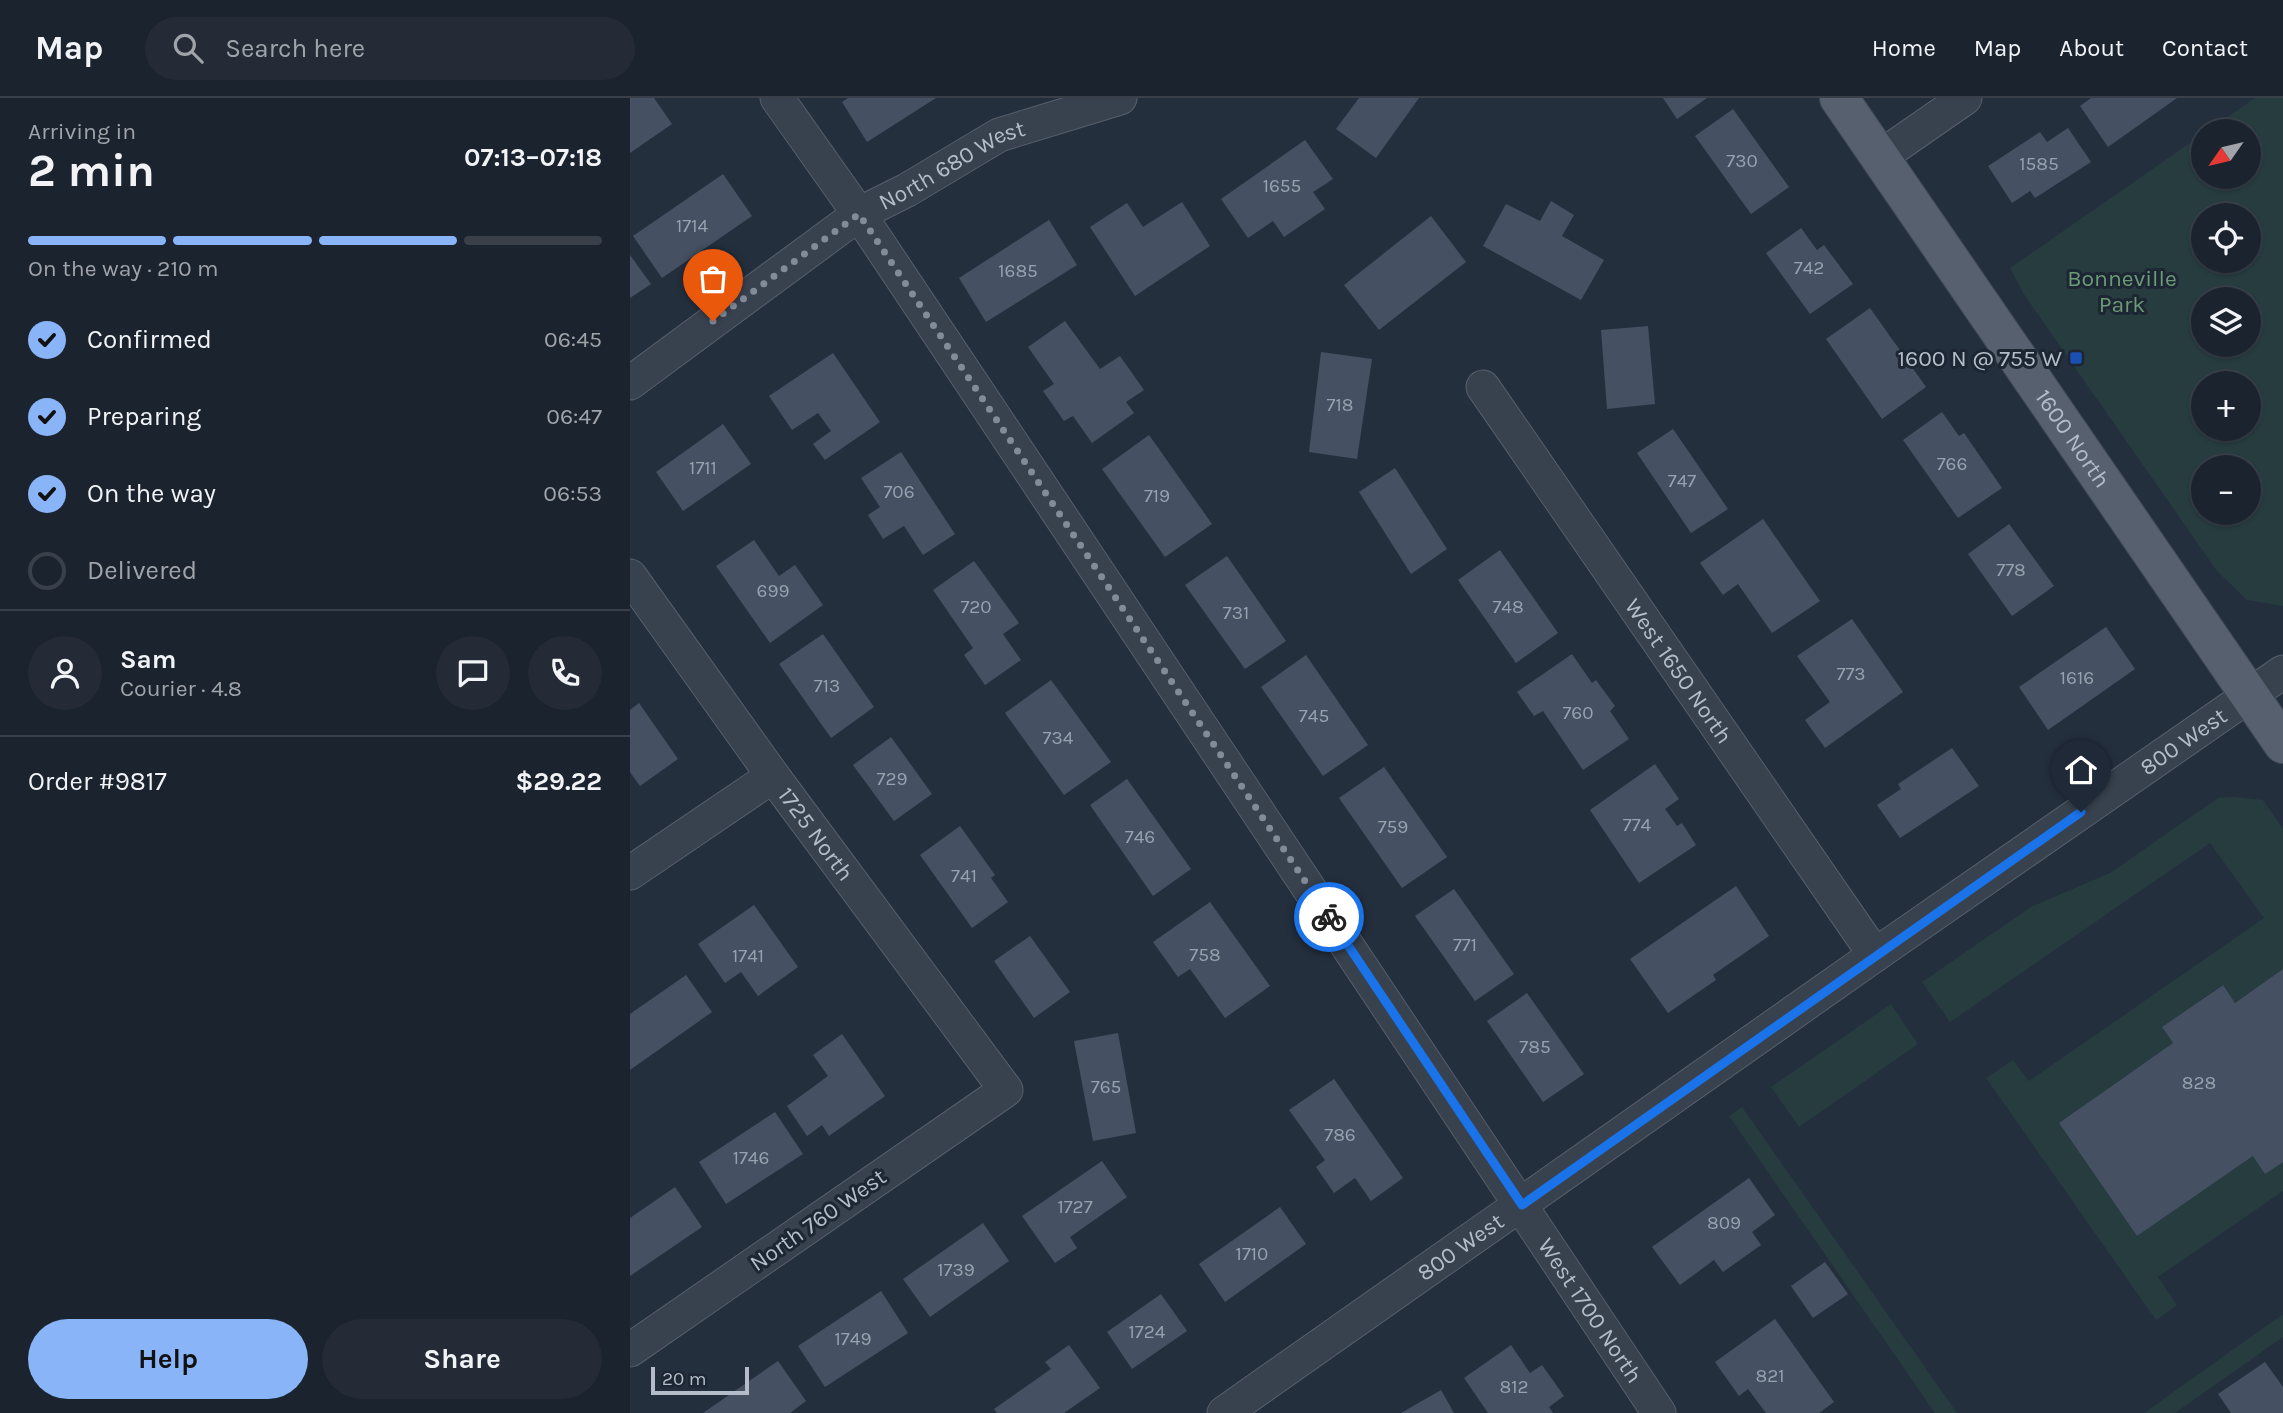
<!DOCTYPE html>
<meta charset="utf-8">
<style>
body{margin:0;font-family:Karla,sans-serif;background:#242b36;color:#f1f3f6;height:100vh;display:flex;flex-direction:column;font-size:26px;white-space:nowrap}
*{box-sizing:border-box;margin:0}
p{font-size:23px;color:#a0a4aa}
.icon{flex:none;width:38px;height:38px;fill:none;stroke:currentColor;stroke-width:2;stroke-linecap:round;stroke-linejoin:round}
.map{position:relative;flex:1;overflow:hidden}
.details{display:flex;flex-direction:column;background:#1b232e;width:630px}
.details>*{flex:none}
.needle{width:46px;rotate:236deg}
.controls{position:absolute;left:1561px;top:21px;display:grid;gap:14px}
.controls a{display:grid;place-items:center;width:70px;height:70px;border-radius:50%;background:#1b232e;box-shadow:0 2px 5px #0004,0 0 0 2px #39404a;font-size:35px}
.scale{position:absolute;left:21px;bottom:18px;width:98px;box-sizing:border-box;padding-left:7px;border:4px solid #b4bcc9;border-top:0;font-size:19px;line-height:24px;white-space:nowrap;color:#b4bcc9;-webkit-text-stroke:5px #1d2633;paint-order:stroke}
.pin{position:absolute;display:grid;place-items:center;width:60px;height:60px;color:#fff;margin:-72px -30px;border-radius:50% 50% 50% 0;rotate:-45deg;box-shadow:0 0 7px #0007}
.pin .icon{rotate:45deg}
.courier{position:absolute;display:grid;place-items:center;width:70px;height:70px;margin:-35px;border:5px solid #1a73e8;border-radius:50%;background:#fff;color:#222;box-shadow:0 2px 9px #0007}
.head em{font-style:normal;font-weight:700}
.head div{display:flex;flex-direction:column-reverse}
.head{display:flex;align-items:center;justify-content:space-between;height:119px;padding:0 28px}
h1{font-size:46px;font-weight:700;line-height:52px}
.bar{display:grid;grid-template-columns:repeat(4,1fr);gap:10px 7px;align-content:center;height:84px;padding:0 28px}
.bar i{height:9px;border-radius:5px;background:#39404a}
.bar .selected{background:#8ab4f8}
.bar p{grid-column:span 4}
.line{display:flex;align-items:center;gap:18px;padding:0 28px;border-top:2px solid #39404a}
.line div{flex:1}
.round{display:grid;place-items:center;flex:none;width:74px;height:74px;border-radius:37px;background:#242b36}
ol{padding:0 28px;list-style:none}
li{display:flex;align-items:center;gap:21px;height:77px}
li p{margin-inline-start:auto}
li .icon{padding:7px;border-radius:50%;background:#8ab4f8;color:#111;stroke-width:4}
li:last-child{color:#a0a4aa}
li i{width:38px;height:38px;border:4px solid #39404a;border-radius:50%}
.action{display:flex;gap:14px;margin-top:auto;padding:14px 28px}
.action a{flex:1;height:80px;border-radius:42px;background:#8ab4f8;color:#111;font-size:28px;font-weight:700;line-height:80px;text-align:center}
.action a+a{background:#242b36;color:#f1f3f6}
header{display:flex;align-items:center;gap:42px;box-sizing:border-box;height:98px;padding:0 35px;background:#1b232e;border-bottom:2px solid #39404a}
header strong{font-size:33px}
nav{display:flex;gap:38px;margin-inline-start:auto;font-size:24px}
.search{width:490px;height:63px;background:#242b36;display:flex;align-items:center;gap:18px;box-sizing:border-box;padding:0 24px;border-radius:38px;color:#a0a4aa;font-size:26px}
main{display:flex;flex:1;min-height:0}
.map>svg:first-child{display:block}
.green{fill:#263c3f;fill-rule:evenodd}
.building{fill:#455162}
.lines{fill:none;stroke-linecap:round;stroke-linejoin:round}
.minor-casing{stroke:#565f6c;stroke-width:35}
.major-casing{stroke:#414a57;stroke-width:40}
.minor{stroke:#38414e;stroke-width:33}
.major{stroke:#56606e;stroke-width:38}
.done{stroke:#828b98;stroke-width:7;stroke-dasharray:0 12.6}
.route{stroke:#1a73e8;stroke-width:9}
.transit-dot{fill:#1a4fb4;stroke:#1d2633;stroke-width:2.5}
.labels{text-anchor:middle;dominant-baseline:central;stroke-width:6;stroke-linejoin:round;paint-order:stroke}
.number-label{font-size:19px;fill:#98a1af}
.street-label{font-size:23px;fill:#b4bcc9;stroke:#1d2633}
.park-label{font-size:23px;fill:#6b9a76;stroke:#1d2633}
.poi-label{font-size:23px;fill:#b4bcc9;stroke:#1d2633;text-anchor:end}
</style>
<header>
<strong>Map</strong>
<div class="search"><svg class="icon" aria-label="search" viewBox="0 0 24 24"><circle cx="10" cy="10" r="6"/><path d="M15 15l6 6"/></svg>Search here</div>
<nav><a>Home</a><a>Map</a><a>About</a><a>Contact</a></nav>
</header>
<main>
<section class="details">
<div class="head"><div><h1>2 min</h1><p>Arriving in</p></div><em>07:13–07:18</em></div>
<div class="bar"><i class="selected"></i><i class="selected"></i><i class="selected"></i><i></i><p>On the way · 210 m</p></div>
<ol>
<li><svg class="icon" aria-label="check" viewBox="0 0 24 24"><path d="M5 12l5 5 9-10"/></svg>Confirmed<p>06:45</p></li>
<li><svg class="icon" aria-label="check" viewBox="0 0 24 24"><path d="M5 12l5 5 9-10"/></svg>Preparing<p>06:47</p></li>
<li><svg class="icon" aria-label="check" viewBox="0 0 24 24"><path d="M5 12l5 5 9-10"/></svg>On the way<p>06:53</p></li>
<li><i></i>Delivered</li>
</ol>
<div class="line" style="height:126px"><a class="round"><svg class="icon" aria-label="person" viewBox="0 0 24 24"><circle cx="12" cy="8" r="4"/><path d="M4 21q1-7 8-7t8 7"/></svg></a><div><b>Sam</b><p>Courier · 4.8</p></div><a class="round"><svg class="icon" aria-label="chat" viewBox="0 0 24 24"><path d="M4 5h16v11H9l-5 4z"/></svg></a><a class="round"><svg class="icon" aria-label="phone" viewBox="0 0 24 24"><path d="M5 4h4l2 5-3 2q2 4 5 5l2-3 5 2v4C11 20 4 13 5 4z"/></svg></a></div>
<div class="line" style="height:91px"><div>Order #9817</div><b>$29.22</b></div>
<div class="action"><a>Help</a><a>Share</a></div>
</section>
<div class="map">
<svg width="1653" height="1315" viewBox="0 0 1653 1315">
<rect width="100%" height="100%" fill="#242f3e"/>
<path class="green" d="M1625,0H1653V508L1617,502L1587,473L1393,195L1380,170L1573,36V79H1619V33H1577ZM1573,117H1619V163H1573ZM1619,201V247H1573V201ZM1573,285H1619V331H1573ZM1573,369H1619V415H1573Z
M1603,699L1633,702L1653,731V871L1605,905L1592,887L1532,929L1543,945L1429,1025L1507,1138L1623,1058L1653,1064V1093L1528,1179L1547,1207L1526,1222L1356,980L1383,962L1399,983L1634,820L1580,745L1320,924L1292,884L1401,809L1480,775L1588,700Z
M1261,906L1288,946L1169,1029L1141,989Z
M1112,1009L1327,1315H1305L1099,1018Z
M1653,1216V1239L1545,1315H1514Z"/>
<path class="building" d="M0,0H24L42,26L0,55Z
M218,0H306L237,44L212,4Z
M729,0H789L746,60L706,31Z
M1033,0H1077L1047,21Z
M1461,0H1547L1478,49L1450,8Z
M1103,11L1159,89L1121,116L1065,38Z
M1438,30L1461,64L1405,100L1400,93L1382,105L1358,68L1410,34L1417,44Z
M675,42L703,81L683,94L695,111L654,139L643,123L618,140L591,101Z
M93,76L122,118L32,180L3,138Z
M921,103L944,117L932,138L974,162L951,202L853,148L876,106L910,123Z
M552,104L580,148L505,198L460,129L497,105L513,129Z
M801,118L836,164L749,232L714,187Z
M419,122L447,167L356,224L329,180Z
M1171,130L1187,152L1194,147L1223,186L1180,216L1136,155Z
M0,157L21,186L0,200Z
M1240,210L1296,289L1252,321L1196,241Z
M435,223L470,271L490,258L514,292L496,304L504,315L462,345L443,318L434,323L413,293L424,286L398,249Z
M1018,228L1025,306L977,311L971,232Z
M691,254L742,261L727,361L679,354Z
M203,255L250,324L195,362L183,346L201,333L188,315L162,332L139,298Z
M1312,314L1329,338L1334,335L1372,390L1328,420L1273,342Z
M93,326L121,366L53,413L26,374Z
M1043,331L1098,411L1061,435L1007,355Z
M519,337L582,426L535,459L472,371Z
M271,354L325,436L293,457L274,428L253,441L238,417L250,409L231,380Z
M765,370L817,451L781,476L729,394Z
M1133,421L1190,503L1142,535L1108,486L1093,497L1070,465Z
M1379,426L1424,488L1382,518L1338,456Z
M124,442L149,478L165,467L193,507L140,545L86,468Z
M870,452L928,535L886,565L828,482Z
M597,458L656,543L615,571L555,487Z
M344,463L389,525L373,536L391,562L355,587L334,557L343,550L303,492Z
M1222,521L1273,594L1195,650L1175,622L1200,604L1167,558Z
M1476,529L1505,571L1418,632L1389,589Z
M193,536L244,609L201,640L149,566Z
M942,556L962,585L966,582L985,608L980,613L999,641L953,672L913,613L904,618L887,594Z
M676,557L738,647L693,678L631,589Z
M421,582L481,664L434,697L375,615Z
M9,605L48,661L10,688L0,674V612Z
M261,639L302,696L264,723L223,667Z
M1322,650L1349,688L1270,740L1247,707L1271,691L1268,686Z
M1025,666L1049,701L1035,711L1047,728L1052,725L1066,747L1009,785L960,712Z
M754,669L817,759L772,790L709,700Z
M497,681L561,771L523,798L460,707Z
M330,728L365,777L361,780L378,804L342,830L290,757Z
M1106,788L1139,838L1083,877L1086,882L1038,915L1000,861Z
M824,791L884,876L845,903L785,818Z
M580,804L640,888L595,920L560,871L548,879L523,844Z
M124,807L168,869L128,898L111,874L95,885L68,846Z
M400,838L440,894L404,920L364,863Z
M1653,871V1064L1635,1076L1623,1058L1507,1138L1429,1025L1543,945L1532,929L1593,887L1605,905Z
M56,877L82,914L0,972V916Z
M897,895L954,976L913,1004L857,923Z
M488,935L506,1035L463,1043L444,943Z
M212,936L255,998L199,1038L192,1027L177,1038L157,1008L198,978L183,957Z
M704,981L773,1080L741,1103L725,1080L704,1095L686,1069L695,1062L659,1012Z
M145,1014L173,1056L96,1106L69,1064Z
M472,1063L497,1099L440,1139L447,1150L425,1165L392,1118Z
M1119,1080L1145,1117L1122,1134L1131,1147L1093,1174L1084,1162L1050,1187L1022,1149Z
M45,1089L72,1129L0,1178V1120Z
M650,1109L676,1146L595,1204L569,1166Z
M353,1125L379,1163L300,1219L273,1181Z
M1195,1164L1218,1196L1183,1220L1161,1188Z
M251,1193L278,1235L195,1289L168,1248Z
M531,1196L557,1233L502,1271L477,1234Z
M1145,1221L1204,1304L1189,1315H1136L1118,1291L1109,1298L1085,1264Z
M439,1247L470,1290L434,1315H367L364,1311L421,1271L415,1264Z
M881,1247L900,1275L912,1267L934,1298L919,1309L923,1315H858L834,1280Z
M148,1263L176,1303L160,1315H73Z
M1635,1264L1653,1289V1315H1601L1588,1296Z
M811,1292L824,1315H771Z"/>
<g class="lines">
<g class="minor-casing">
<g id="minor">
<path id="s1" d="M147,0L229,116L1029,1315"/>
<path d="M1250,59L1335,0"/>
<path id="s2" d="M0,285L229,116L277,92L369,37L490,0"/>
<path id="s3" d="M853,289L1245,857"/>
<path id="s4" d="M0,478L143,678L376,992L0,1252"/>
<path d="M0,775L143,678"/>
<path id="s5" d="M594,1315L1245,857L1653,574"/>
</g>
</g>
<g class="major-casing">
<g id="major">
<path id="s6" d="M1209,0L1653,646"/>
</g>
</g>
<use href="#minor" class="minor"/>
<use href="#major" class="major"/>
</g>
<g class="lines">
<path class="done" d="M83,223L229,116L699,819"/>
<path class="route" d="M699,819L892,1107L1451,714"/>
</g>
<rect class="transit-dot" x="1439" y="253" width="14" height="14" rx="3.5"/>
<g class="labels">
<g class="number-label">
<text x="1112" y="63">730</text>
<text x="1409" y="66">1585</text>
<text x="652" y="88">1655</text>
<text x="62" y="128">1714</text>
<text x="1179" y="170">742</text>
<text x="388" y="173">1685</text>
<text x="710" y="307">718</text>
<text x="1322" y="366">766</text>
<text x="73" y="370">1711</text>
<text x="1052" y="383">747</text>
<text x="269" y="394">706</text>
<text x="527" y="398">719</text>
<text x="1381" y="472">778</text>
<text x="143" y="493">699</text>
<text x="346" y="509">720</text>
<text x="878" y="509">748</text>
<text x="606" y="515">731</text>
<text x="1221" y="576">773</text>
<text x="1447" y="580">1616</text>
<text x="197" y="588">713</text>
<text x="948" y="615">760</text>
<text x="684" y="618">745</text>
<text x="428" y="640">734</text>
<text x="262" y="681">729</text>
<text x="1007" y="727">774</text>
<text x="763" y="729">759</text>
<text x="510" y="739">746</text>
<text x="334" y="778">741</text>
<text x="835" y="847">771</text>
<text x="575" y="857">758</text>
<text x="118" y="858">1741</text>
<text x="905" y="949">785</text>
<text x="1569" y="985">828</text>
<text x="476" y="989">765</text>
<text x="710" y="1037">786</text>
<text x="121" y="1060">1746</text>
<text x="445" y="1109">1727</text>
<text x="1094" y="1125">809</text>
<text x="622" y="1156">1710</text>
<text x="326" y="1172">1739</text>
<text x="517" y="1234">1724</text>
<text x="223" y="1241">1749</text>
<text x="1140" y="1278">821</text>
<text x="884" y="1289">812</text>
</g>
<g class="street-label">
<text stroke="none"><textPath href="#s2" startOffset="390">North 680 West</textPath></text>
<text stroke="none"><textPath href="#s6" startOffset="413">1600 North</textPath></text>
<text stroke="none"><textPath href="#s3" startOffset="345">West 1650 North</textPath></text>
<text stroke="none"><textPath href="#s5" startOffset="1171">800 West</textPath></text>
<text stroke="none"><textPath href="#s4" startOffset="318">1725 North</textPath></text>
<text transform="translate(188 1122) rotate(-35)">North 760 West</text>
<text stroke="none"><textPath href="#s5" startOffset="289">800 West</textPath></text>
<text stroke="none"><textPath href="#s1" startOffset="1460">West 1700 North</textPath></text>
</g>
<g class="park-label">
<text x="1492" y="180">Bonneville<tspan x="1492" dy="26">Park</tspan></text>
</g>
<g class="poi-label">
<text x="1432" y="260">1600 N @ 755 W</text>
</g>
</g>
</svg>
<div class="controls">
<a><svg class="needle" viewBox="-14 -14 28 28"><path d="M0-13l5 13h-10z" fill="#e53935"/><path d="M0 13l5-13h-10z" fill="#a0a4aa"/></svg></a>
<a><svg class="icon" aria-label="locate" viewBox="0 0 24 24"><circle cx="12" cy="12" r="6"/><path d="M12 2v4M12 18v4M2 12h4M18 12h4"/></svg></a>
<a><svg class="icon" aria-label="layers" viewBox="0 0 24 24"><path d="M12 4l9 5-9 5-9-5zM3 14l9 5 9-5"/></svg></a>
<a>+</a>
<a>−</a>
</div>
<div class="scale">20 m</div>
<div class="pin" style="left:83px;top:223px;background:#ea580c"><svg class="icon" aria-label="bag" viewBox="0 0 24 24"><path d="M5 8h14l-1 12H6zM9 8a3 3 0 0 1 6 0"/></svg></div>
<div class="pin" style="left:1451px;top:714px;background:#1f2937"><svg class="icon" aria-label="home" viewBox="0 0 24 24"><path d="M3 11l9-7 9 7M6 9v11h12V9"/></svg></div>
<div class="courier" style="left:699px;top:819px"><svg class="icon" aria-label="bike" viewBox="0 0 24 24"><circle cx="6" cy="16" r="4"/><circle cx="18" cy="16" r="4"/><path d="M6 16l4-8h5l3 8M10 8l3 8H6M13 5h3"/></svg></div>
</div>
</main>
